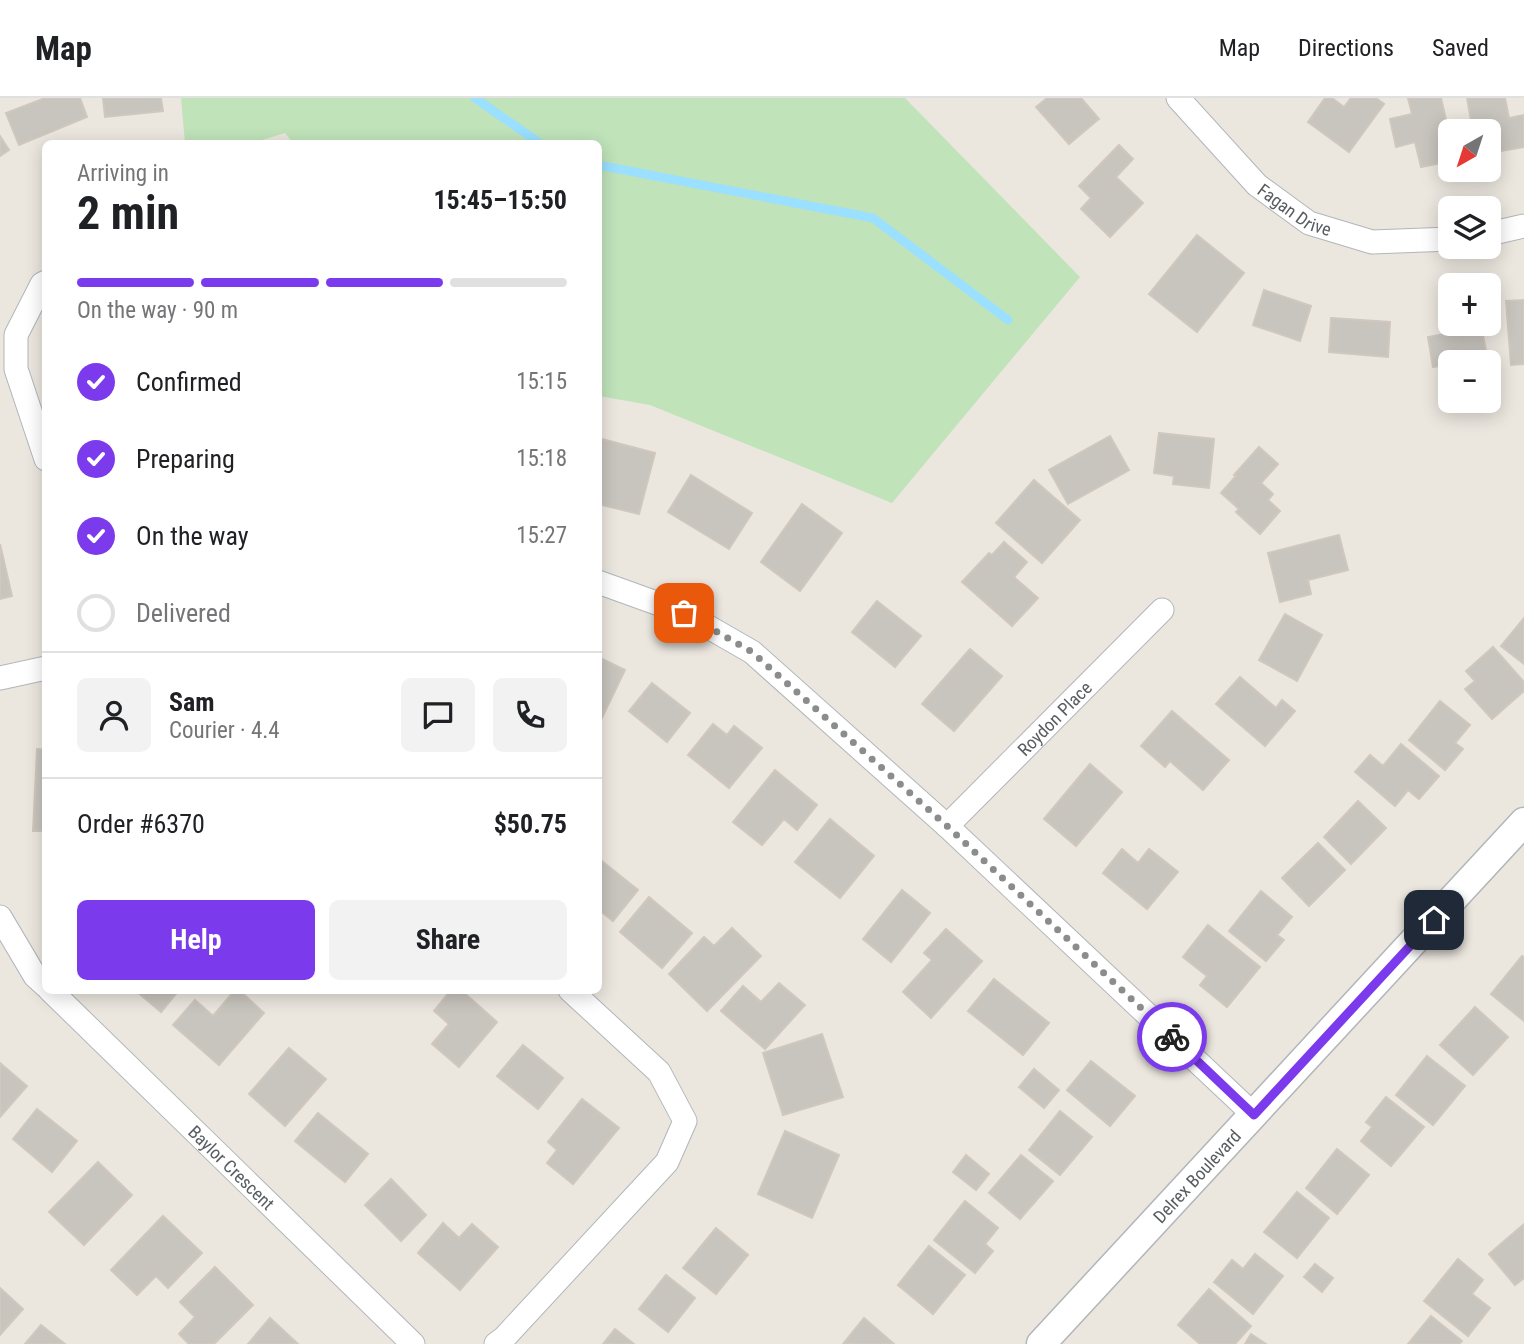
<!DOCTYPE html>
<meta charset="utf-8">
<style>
body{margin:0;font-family:"Roboto Condensed",sans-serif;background:#f2f2f2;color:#202124;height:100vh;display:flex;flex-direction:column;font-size:26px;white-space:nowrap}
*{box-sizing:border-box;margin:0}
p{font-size:23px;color:#757577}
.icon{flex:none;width:38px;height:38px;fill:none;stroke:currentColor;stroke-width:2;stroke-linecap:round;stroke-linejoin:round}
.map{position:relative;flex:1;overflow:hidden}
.details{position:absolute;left:42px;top:42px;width:560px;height:854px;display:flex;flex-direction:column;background:#fff;border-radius:10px;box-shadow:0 4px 18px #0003}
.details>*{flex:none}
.needle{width:46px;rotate:219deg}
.tools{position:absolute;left:1438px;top:21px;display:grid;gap:14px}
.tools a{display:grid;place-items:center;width:63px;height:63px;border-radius:10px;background:#fff;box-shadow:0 4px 18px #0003;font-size:35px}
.pin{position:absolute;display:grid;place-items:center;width:60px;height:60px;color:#fff;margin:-30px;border-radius:14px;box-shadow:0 4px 10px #0006}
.courier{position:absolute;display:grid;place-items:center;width:70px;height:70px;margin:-35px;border:5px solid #7c3aed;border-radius:50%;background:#fff;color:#222;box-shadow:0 2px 9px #0007}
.summary em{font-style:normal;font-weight:700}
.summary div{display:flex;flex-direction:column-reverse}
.summary{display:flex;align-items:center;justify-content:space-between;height:119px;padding:0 35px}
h1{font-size:46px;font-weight:700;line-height:52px}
.bar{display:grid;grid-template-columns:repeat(4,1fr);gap:10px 7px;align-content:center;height:84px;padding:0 35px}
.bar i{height:9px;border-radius:5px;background:#e0e0e0}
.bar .on{background:#7c3aed}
.bar p{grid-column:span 4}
.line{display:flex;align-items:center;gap:18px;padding:0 35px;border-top:2px solid #e0e0e0}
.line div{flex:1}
.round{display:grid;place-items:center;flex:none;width:74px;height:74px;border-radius:10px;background:#f2f2f2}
ol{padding:0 35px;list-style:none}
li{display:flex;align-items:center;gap:21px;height:77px}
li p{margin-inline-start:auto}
li .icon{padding:7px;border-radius:50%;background:#7c3aed;color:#fff;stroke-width:4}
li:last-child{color:#757577}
li i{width:38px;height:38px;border:4px solid #e0e0e0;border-radius:50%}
.cta{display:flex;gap:14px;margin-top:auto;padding:14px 35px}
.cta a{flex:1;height:80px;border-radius:10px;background:#7c3aed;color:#fff;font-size:28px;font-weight:700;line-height:80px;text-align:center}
.cta a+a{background:#f2f2f2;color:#202124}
header{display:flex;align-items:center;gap:42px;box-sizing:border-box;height:98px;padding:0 35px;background:#fff;border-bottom:2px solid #e0e0e0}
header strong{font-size:33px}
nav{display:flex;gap:38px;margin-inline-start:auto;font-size:24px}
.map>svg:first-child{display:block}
.green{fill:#c0e3ba}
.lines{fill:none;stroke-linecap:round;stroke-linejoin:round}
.stream{stroke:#9be0fe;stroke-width:9}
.building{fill:#c8c4be;stroke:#d0c7bd;stroke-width:2}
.minor-casing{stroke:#b2b6ba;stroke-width:25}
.tertiary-casing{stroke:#b2b6ba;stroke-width:31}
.minor{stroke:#fff;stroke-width:23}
.tertiary{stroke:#fff;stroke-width:28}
.done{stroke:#8b8d8c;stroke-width:7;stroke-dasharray:0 12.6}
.route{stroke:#7c3aed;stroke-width:9}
.labels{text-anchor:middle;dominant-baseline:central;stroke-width:5;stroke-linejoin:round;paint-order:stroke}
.street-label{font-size:18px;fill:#585d60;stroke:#fff}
</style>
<header>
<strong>Map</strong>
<nav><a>Map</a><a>Directions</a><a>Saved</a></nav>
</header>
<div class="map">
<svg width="1524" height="1246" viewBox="0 0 1524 1246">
<rect width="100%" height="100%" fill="#ebe7df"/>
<path class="green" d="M181,0H905L1080,179L892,405L650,307L599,298L598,46H294L285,35L252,45H185Z"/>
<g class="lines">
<path class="stream" d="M475,0L541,46
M598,67L873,120L1008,222"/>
</g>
<path class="building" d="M45,0H80L87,19L19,47L6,15Z
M103,0H161L163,13L105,19Z
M1047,0H1081L1099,21L1069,46L1036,9Z
M1325,0H1332L1344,9L1351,0H1376L1384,6L1349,54L1308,24Z
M1408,0H1441L1451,43V63L1421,69L1415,44L1396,49L1390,21L1412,16Z
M1467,0H1505L1509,20L1524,17V49L1489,55V33H1473Z
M0,38L9,52L0,58Z
M1119,47L1133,61L1116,79L1143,105L1110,139L1081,111L1091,100L1079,88Z
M1197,137L1244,175L1197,234L1149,196Z
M1264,192L1311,208L1300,243L1253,227Z
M1524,202V266L1511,267L1506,203Z
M1451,213V226H1481L1488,264H1451V266L1433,269L1428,239L1450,235L1446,214Z
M1331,220L1390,224L1388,259L1329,254Z
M1159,335L1214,341L1209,390L1173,386L1174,378L1154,375Z
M1110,338L1129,372L1068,406L1049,372Z
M598,340L655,355L639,416L598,406Z
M1259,349L1278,366L1261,385L1273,396L1268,402L1280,413L1260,436L1236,414L1239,411L1221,395L1236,378L1234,377Z
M691,377L752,415L729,451L668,414Z
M1034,382L1080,422L1042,465L996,425Z
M802,406L842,435L800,493L761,464Z
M1339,437L1348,472L1308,482L1311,496L1280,504L1268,455Z
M1004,444L1027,464L1014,479L1038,500L1012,528L962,484L989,455L992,457Z
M0,446L12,498L0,501Z
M877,503L921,538L895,569L852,534Z
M1285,516L1322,537L1297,583L1259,562Z
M1524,520V566L1501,548Z
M1493,549L1524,584V593L1492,621L1465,591L1475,583L1466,573Z
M970,551L1002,578L954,633L922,606Z
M598,559L625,572L598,628Z
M1240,579L1276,610L1282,602L1295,613L1265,648L1216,606Z
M652,585L690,615L667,644L629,613Z
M1440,603L1470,627L1455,645L1463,651L1445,672L1409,642Z
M1172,613L1229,662L1203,692L1170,663L1165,669L1141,648Z
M713,626L727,637L734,628L762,650L729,690L688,657Z
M1401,646L1439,678L1419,701L1408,692L1395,708L1355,674L1370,657L1383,668Z
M37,651L46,652V733H33Z
M1090,666L1122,694L1076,748L1044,721Z
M775,672L817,707L797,732L784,721L762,747L733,724Z
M1358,703L1386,730L1351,766L1324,739Z
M830,721L874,758L840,800L795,764Z
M1318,745L1345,772L1309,808L1282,780Z
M1122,751L1138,765L1149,751L1178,774L1147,811L1103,775Z
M598,760L638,792L613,823L598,811Z
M902,792L930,815L891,864L863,841Z
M1261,793L1292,819L1277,837L1284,842L1266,863L1229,833Z
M649,799L692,835L662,870L620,834Z
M1208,827L1260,869L1227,909L1200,887L1207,878L1183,859Z
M732,830L761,858L707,913L669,876L704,839L714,848Z
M946,831L982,863L931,920L903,894L932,862L924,855Z
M1522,858L1524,859V923L1491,896Z
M994,881L1049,925L1023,957L968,913Z
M779,885L805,907L765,951L721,913L743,888L761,904Z
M135,892H179L161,914Z
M235,892H239L264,915L219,967L173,927L195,902L213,918Z
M451,892H461L497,924L459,969L432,946L449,926L434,913Z
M1475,909L1508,939L1473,977L1440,947Z
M822,936L843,999L783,1017L763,955Z
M523,947L563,980L538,1011L497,978Z
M289,950L326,981L285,1028L249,996Z
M1427,958L1465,988L1433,1027L1396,997Z
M1091,963L1135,998L1110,1028L1067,992Z
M0,965L27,988L0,1019Z
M1034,971L1059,992L1044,1010L1019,989Z
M1386,999L1424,1029L1391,1068L1361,1043L1372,1029L1366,1024Z
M582,1001L619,1030L573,1086L547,1065L557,1052L548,1044Z
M37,1011L77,1043L52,1074L13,1041Z
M1060,1013L1092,1039L1060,1077L1029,1052Z
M318,1015L368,1056L345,1084L295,1043Z
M785,1033L839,1057L812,1120L758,1096Z
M1337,1051L1369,1077L1337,1116L1306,1090Z
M966,1057L989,1076L976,1092L953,1074Z
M1021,1057L1053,1083L1020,1121L989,1095Z
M98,1064L132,1097L84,1147L49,1114Z
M391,1081L426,1117L401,1143L365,1107Z
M1297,1094L1329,1120L1297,1160L1264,1134Z
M965,1103L998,1130L985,1146L993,1153L975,1175L934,1142Z
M163,1118L202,1155L168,1190L156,1178L137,1197L111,1172Z
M443,1125L459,1140L472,1126L498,1149L460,1192L418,1155Z
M1524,1126V1180L1515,1187L1489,1156Z
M716,1130L748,1157L716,1196L683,1170Z
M929,1148L965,1177L933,1216L898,1187Z
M1255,1156L1283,1178L1253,1216L1214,1184L1232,1162L1243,1171Z
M1458,1161L1483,1182L1472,1196L1490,1210L1468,1238L1424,1203Z
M1315,1166L1333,1180L1322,1194L1304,1179Z
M215,1169L253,1207L214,1246H189L179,1236L195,1219L180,1204Z
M666,1177L695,1200L668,1234L639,1211Z
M0,1190L23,1211L0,1237Z
M1209,1191L1251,1228L1235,1246H1200L1178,1227Z
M1431,1218L1462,1243L1459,1246H1408Z
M270,1220L298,1246H248Z
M864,1220L894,1246H843Z
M41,1227L65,1246H25Z
M615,1231L634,1246H603Z
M1251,1236L1266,1246H1245Z"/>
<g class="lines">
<g class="minor-casing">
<g id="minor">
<path id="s1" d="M1178,0L1257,87L1309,125L1372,144L1451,141"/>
<path d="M1489,136L1524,128"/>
<path d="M46,184L42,186L16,237V271L46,361"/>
<path d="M598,484L684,515L752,554L947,728L1254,1017"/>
<path d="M0,580L46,570"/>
<path id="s2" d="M947,728L1162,512"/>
<path d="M0,819L35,878L46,888"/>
<path id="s3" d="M50,892L413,1246"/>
<path d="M496,1246L504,1240L667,1064L685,1023L659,974L570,892"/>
</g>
</g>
<g class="tertiary-casing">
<g id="tertiary">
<path id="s4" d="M1041,1246L1524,724"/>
</g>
</g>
<use href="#minor" class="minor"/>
<use href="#tertiary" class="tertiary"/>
</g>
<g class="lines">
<path class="done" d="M684,515L752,554L947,728L1172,939"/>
<path class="route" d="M1172,939L1254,1017L1434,822"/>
</g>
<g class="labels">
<g class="street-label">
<text stroke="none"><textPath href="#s1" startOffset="163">Fagan Drive</textPath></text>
<text stroke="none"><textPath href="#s2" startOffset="152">Roydon Place</textPath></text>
<text stroke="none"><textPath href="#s3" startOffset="254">Baylor Crescent</textPath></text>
<text stroke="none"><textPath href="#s4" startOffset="229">Delrex Boulevard</textPath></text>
</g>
</g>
</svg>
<div class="tools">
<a><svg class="needle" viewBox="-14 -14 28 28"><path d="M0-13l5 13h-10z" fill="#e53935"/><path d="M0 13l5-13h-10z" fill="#757577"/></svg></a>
<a><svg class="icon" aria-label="layers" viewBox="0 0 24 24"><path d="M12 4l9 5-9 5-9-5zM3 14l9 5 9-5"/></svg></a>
<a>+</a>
<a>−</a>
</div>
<div class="pin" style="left:684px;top:515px;background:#ea580c"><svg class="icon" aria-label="bag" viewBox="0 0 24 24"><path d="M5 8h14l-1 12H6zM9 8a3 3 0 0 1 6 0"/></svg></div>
<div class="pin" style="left:1434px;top:822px;background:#1f2937"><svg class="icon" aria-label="home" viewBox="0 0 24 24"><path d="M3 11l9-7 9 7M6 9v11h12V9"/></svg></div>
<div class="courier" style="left:1172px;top:939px"><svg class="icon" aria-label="bike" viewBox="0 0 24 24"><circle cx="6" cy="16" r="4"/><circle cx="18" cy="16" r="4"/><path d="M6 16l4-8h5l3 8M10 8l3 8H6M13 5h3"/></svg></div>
<section class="details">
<div class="summary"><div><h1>2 min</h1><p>Arriving in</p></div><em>15:45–15:50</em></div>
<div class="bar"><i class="on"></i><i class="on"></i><i class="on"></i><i></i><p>On the way · 90 m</p></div>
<ol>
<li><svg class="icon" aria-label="check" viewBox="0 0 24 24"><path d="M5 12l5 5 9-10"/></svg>Confirmed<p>15:15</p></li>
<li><svg class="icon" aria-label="check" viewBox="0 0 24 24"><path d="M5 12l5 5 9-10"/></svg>Preparing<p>15:18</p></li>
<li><svg class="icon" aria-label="check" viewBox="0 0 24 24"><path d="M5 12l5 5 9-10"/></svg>On the way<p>15:27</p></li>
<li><i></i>Delivered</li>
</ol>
<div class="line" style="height:126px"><a class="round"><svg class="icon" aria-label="person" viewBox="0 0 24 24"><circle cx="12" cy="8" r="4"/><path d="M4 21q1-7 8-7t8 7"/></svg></a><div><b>Sam</b><p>Courier · 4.4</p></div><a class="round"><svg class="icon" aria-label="chat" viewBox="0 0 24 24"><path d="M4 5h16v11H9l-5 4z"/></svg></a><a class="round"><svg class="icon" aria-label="phone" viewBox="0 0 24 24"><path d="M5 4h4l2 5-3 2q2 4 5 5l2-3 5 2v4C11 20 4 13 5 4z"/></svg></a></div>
<div class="line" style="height:91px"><div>Order #6370</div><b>$50.75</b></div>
<div class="cta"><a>Help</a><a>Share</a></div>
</section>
</div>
